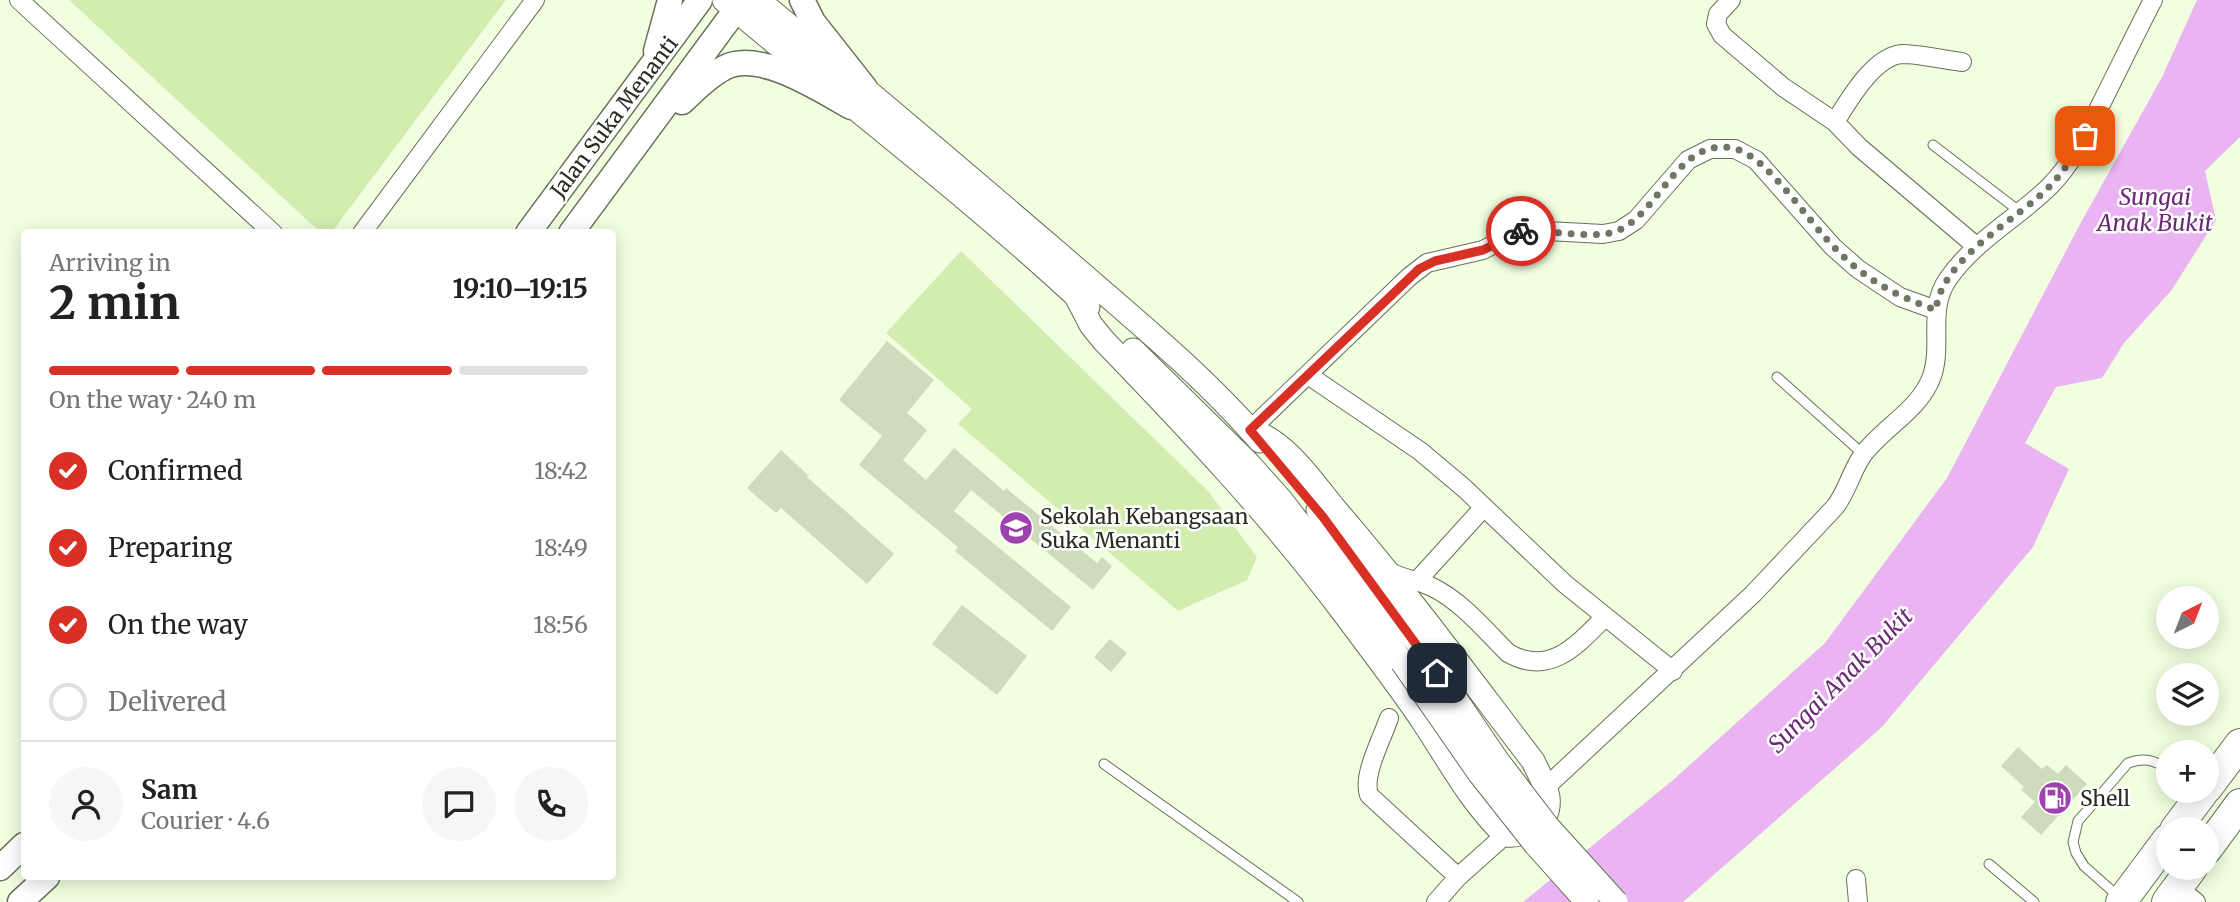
<!DOCTYPE html>
<meta charset="utf-8">
<style>
body{margin:0;font-family:Merriweather,serif;background:#f6f6f6;color:#222;height:100vh;display:flex;flex-direction:column;font-size:26px;white-space:nowrap}
*{box-sizing:border-box;margin:0}
p{font-size:23px;color:#767676}
.icon{flex:none;width:38px;height:38px;fill:none;stroke:currentColor;stroke-width:2;stroke-linecap:round;stroke-linejoin:round}
.map{position:relative;flex:1;overflow:hidden}
.side{position:absolute;left:21px;top:229px;width:595px;height:651px;display:flex;flex-direction:column;background:#fff;border-radius:7px;box-shadow:0 4px 18px #0003}
.side>*{flex:none}
.needle{width:46px;rotate:42deg}
.buttons{position:absolute;left:2156px;top:586px;display:grid;gap:14px}
.buttons a{display:grid;place-items:center;width:63px;height:63px;border-radius:50%;background:#fff;box-shadow:0 4px 18px #0003;font-size:35px}
.pin{position:absolute;display:grid;place-items:center;width:60px;height:60px;color:#fff;margin:-30px;border-radius:14px;box-shadow:0 4px 10px #0006}
.courier{position:absolute;display:grid;place-items:center;width:70px;height:70px;margin:-35px;border:5px solid #d93025;border-radius:50%;background:#fff;color:#222;box-shadow:0 2px 9px #0007}
.summary em{font-style:normal;font-weight:700}
.summary div{display:flex;flex-direction:column-reverse}
.summary{display:flex;align-items:center;justify-content:space-between;height:119px;padding:0 28px}
h1{font-size:46px;font-weight:700;line-height:52px}
.bar{display:grid;grid-template-columns:repeat(4,1fr);gap:10px 7px;align-content:center;height:84px;padding:0 28px}
.bar i{height:9px;border-radius:5px;background:#e0e0e0}
.bar .on{background:#d93025}
.bar p{grid-column:span 4}
.line{display:flex;align-items:center;gap:18px;padding:0 28px;border-top:2px solid #e0e0e0}
.line div{flex:1}
.round{display:grid;place-items:center;flex:none;width:74px;height:74px;border-radius:37px;background:#f6f6f6}
ol{padding:0 28px;list-style:none}
li{display:flex;align-items:center;gap:21px;height:77px}
li p{margin-inline-start:auto}
li .icon{padding:7px;border-radius:50%;background:#d93025;color:#fff;stroke-width:4}
li:last-child{color:#767676}
li i{width:38px;height:38px;border:4px solid #e0e0e0;border-radius:50%}
.map>svg:first-child{display:block}
.green{fill:#d3ecb0}
.water{fill:#eab4f3}
.building{fill:#cedbbd}
.lines{fill:none;stroke-linecap:round;stroke-linejoin:round}
.service-casing{stroke:#667157;stroke-width:11}
.minor-casing{stroke:#667157;stroke-width:20}
.tertiary-casing{stroke:#667157;stroke-width:25}
.secondary-casing{stroke:#667157;stroke-width:27}
.trunk-casing{stroke:#667157;stroke-width:32}
.service{stroke:#fff;stroke-width:9}
.minor{stroke:#fff;stroke-width:18}
.tertiary{stroke:#fff;stroke-width:23}
.secondary{stroke:#fff;stroke-width:24}
.trunk{stroke:#fff;stroke-width:30}
.tertiary-bridge-casing{stroke:#667157;stroke-width:25;stroke-linecap:butt}
.tertiary-bridge{stroke:#fff;stroke-width:23}
.done{stroke:#6e7664;stroke-width:7;stroke-dasharray:0 12.6}
.route{stroke:#d93025;stroke-width:9}
.labels{text-anchor:middle;dominant-baseline:central;stroke-width:5;stroke-linejoin:round;paint-order:stroke}
.street-label{font-size:21px;fill:#282d22;stroke:#fff}
.poi-label{font-size:21px;fill:#282d22;stroke:#fff;text-anchor:start}
.water-label{font-size:23px;font-style:italic;fill:#6a2b75;stroke:#fff}
</style>
<div class="map">
<svg width="2240" height="902" viewBox="0 0 2240 902">
<rect width="100%" height="100%" fill="#f1ffe0"/>
<path class="green" d="M69,0H506L331,233H321Z
M961,251L1208,491L1257,557L1247,580L1178,611L958,424L972,409L886,333Z"/>
<path class="water" d="M2197,0H2240V137L2205,171L2216,220L2171,291L2124,343L2102,378L2056,387L2025,443L2069,469L2033,547L1882,727L1683,902H1523L1673,780L1825,643L1947,478L2079,226L2162,77Z"/>
<path class="building" d="M887,341L934,380L907,413L927,430L903,460L926,480L954,448L1004,491L1006,488L1097,563L1102,557L1112,566L1093,590L971,490L954,511L1071,607L1052,631L955,551L958,547L859,465L882,436L839,400Z
M781,450L809,476L807,477L894,554L867,584L781,508L776,513L747,488Z
M962,605L1027,656L997,695L932,644Z
M1110,639L1127,653L1111,672L1094,657Z
M2018,747L2042,769L2047,765L2058,774L2066,765L2087,784L2041,835L2021,817L2035,802L2021,790L2024,787L2001,766Z"/>
<g class="lines">
<g class="service-casing">
<path id="service" d="M1933,145L2019,211
M1777,377L1863,454
M1104,764L1298,902
M1989,864L2034,902
M2119,897L2084,866L2076,853L2073,842L2078,821L2128,763C2144,757 2154,760 2168,769"/>
</g>
<g class="minor-casing">
<path id="minor" d="M19,0L273,233
M1731,0L1718,14L1716,24L1722,35L1783,87L1835,122
M1962,62C1943,60 1921,54 1902,54C1874,56 1849,100 1835,122L1859,147L1976,246
M362,233L535,0
M1308,375L1420,451L1464,488L1565,584L1673,671
M1250,430L1409,277L1427,263L1483,250L1519,231L1529,230L1603,234L1619,231L1636,220L1688,160L1710,149H1735L1756,160L1833,247L1858,269L1900,297L1936,310
M1390,572C1403,579 1418,580 1432,587C1461,601 1485,630 1508,653C1550,677 1577,645 1605,617
M1416,582L1484,507
M1389,718C1382,739 1362,775 1369,795L1458,877
M1545,788L1753,594L1835,507C1847,492 1851,472 1862,456C1882,428 1920,410 1932,376C1943,344 1927,309 1948,279C1975,240 2018,218 2050,186C2074,162 2088,130 2103,100C2120,66 2136,33 2153,0
M1856,879L1858,902
M2178,888L2196,902
M1436,902L1458,877L1505,835"/>
</g>
<g class="tertiary-casing">
<path id="tertiary" d="M724,0C845,103 972,198 1088,307
M758,0C859,83 959,168 1058,253C1127,313 1200,372 1260,441
M1077,298L1091,325L1104,341C1189,429 1273,518 1346,616C1372,651 1400,687 1424,723C1449,761 1472,804 1505,835C1528,837 1551,823 1548,797C1546,785 1538,772 1533,761C1468,676 1405,590 1335,509C1311,480 1287,442 1250,430
M1133,350L1249,464L1282,501L1358,600L1402,662
M1318,510L1423,651"/>
</g>
<g class="secondary-casing">
<path id="secondary" d="M802,0L813,22L865,88
M656,51L670,0
M682,102C695,90 708,76 724,68C759,49 820,90 851,107
M528,233L700,0
M571,233L743,0
M0,868L24,845
M20,902L47,877"/>
</g>
<g class="trunk-casing">
<path id="trunk" d="M2207,788L2240,744
M2175,830L2204,791
M2207,849L2240,804
M2121,902L2168,839
M2167,902L2192,868"/>
</g>
<use href="#service" class="service"/>
<use href="#minor" class="minor"/>
<use href="#tertiary" class="tertiary"/>
<use href="#secondary" class="secondary"/>
<use href="#trunk" class="trunk"/>
<g class="tertiary-bridge-casing">
<path id="tertiary-bridge" d="M1423,651L1497,760L1549,828L1616,902
M1402,662L1479,773L1535,844L1587,902"/>
</g>
<use href="#tertiary-bridge" class="tertiary-bridge"/>
</g>
<g class="lines">
<path class="done" d="M1521,231L1530,230C1553,231 1598,240 1619,230C1660,212 1680,134 1736,149C1768,158 1808,221 1833,246C1864,279 1894,295 1936,310C1941,258 2019,219 2051,185C2065,170 2075,153 2085,136"/>
<path class="route" d="M1437,673L1323,517L1250,430L1419,269L1435,261L1483,250L1521,231"/>
</g>
<defs>
<g id="school-disc" transform="scale(1.75)"><circle r="9.5" fill="#9e43ae" stroke="#fff"/><path d="M0-5L7-2L0 1L-7-2ZM-4 1L0 2.5L4 1V4Q0 6-4 4Z" fill="#fff"/></g>
<g id="fuel-disc" transform="scale(1.75)"><circle r="9.5" fill="#9e43ae" stroke="#fff"/><path d="M-5.5-6h7V0h2V4h1.3V-2.5L3-4.5l.8-.8L6-3V5H2.5V1h-1V6h-7ZM-4.2-4.7v3.2H.2V-4.7Z" fill="#fff"/></g>
</defs>
<g fill-rule="evenodd">
<use href="#school-disc" x="1016" y="528"/>
<use href="#fuel-disc" x="2055" y="798"/>
</g>
<g class="labels">
<g class="street-label">
<text transform="translate(614 117) rotate(-53)">Jalan Suka Menanti</text>
</g>
<g class="poi-label">
<text x="1040" y="516">Sekolah Kebangsaan<tspan x="1040" dy="24">Suka Menanti</tspan></text>
<text x="2080" y="798">Shell</text>
</g>
<g class="water-label">
<text x="2155" y="196">Sungai<tspan x="2155" dy="26">Anak Bukit</tspan></text>
<text transform="translate(1840 680) rotate(-45)">Sungai Anak Bukit</text>
</g>
</g>
</svg>
<div class="buttons">
<a><svg class="needle" viewBox="-14 -14 28 28"><path d="M0-13l5 13h-10z" fill="#e53935"/><path d="M0 13l5-13h-10z" fill="#767676"/></svg></a>
<a><svg class="icon" aria-label="layers" viewBox="0 0 24 24"><path d="M12 4l9 5-9 5-9-5zM3 14l9 5 9-5"/></svg></a>
<a>+</a>
<a>−</a>
</div>
<div class="pin" style="left:2085px;top:136px;background:#ea580c"><svg class="icon" aria-label="bag" viewBox="0 0 24 24"><path d="M5 8h14l-1 12H6zM9 8a3 3 0 0 1 6 0"/></svg></div>
<div class="pin" style="left:1437px;top:673px;background:#1f2937"><svg class="icon" aria-label="home" viewBox="0 0 24 24"><path d="M3 11l9-7 9 7M6 9v11h12V9"/></svg></div>
<div class="courier" style="left:1521px;top:231px"><svg class="icon" aria-label="bike" viewBox="0 0 24 24"><circle cx="6" cy="16" r="4"/><circle cx="18" cy="16" r="4"/><path d="M6 16l4-8h5l3 8M10 8l3 8H6M13 5h3"/></svg></div>
<section class="side">
<div class="summary"><div><h1>2 min</h1><p>Arriving in</p></div><em>19:10–19:15</em></div>
<div class="bar"><i class="on"></i><i class="on"></i><i class="on"></i><i></i><p>On the way · 240 m</p></div>
<ol>
<li><svg class="icon" aria-label="check" viewBox="0 0 24 24"><path d="M5 12l5 5 9-10"/></svg>Confirmed<p>18:42</p></li>
<li><svg class="icon" aria-label="check" viewBox="0 0 24 24"><path d="M5 12l5 5 9-10"/></svg>Preparing<p>18:49</p></li>
<li><svg class="icon" aria-label="check" viewBox="0 0 24 24"><path d="M5 12l5 5 9-10"/></svg>On the way<p>18:56</p></li>
<li><i></i>Delivered</li>
</ol>
<div class="line" style="height:126px"><a class="round"><svg class="icon" aria-label="person" viewBox="0 0 24 24"><circle cx="12" cy="8" r="4"/><path d="M4 21q1-7 8-7t8 7"/></svg></a><div><b>Sam</b><p>Courier · 4.6</p></div><a class="round"><svg class="icon" aria-label="chat" viewBox="0 0 24 24"><path d="M4 5h16v11H9l-5 4z"/></svg></a><a class="round"><svg class="icon" aria-label="phone" viewBox="0 0 24 24"><path d="M5 4h4l2 5-3 2q2 4 5 5l2-3 5 2v4C11 20 4 13 5 4z"/></svg></a></div>
</section>
</div>
